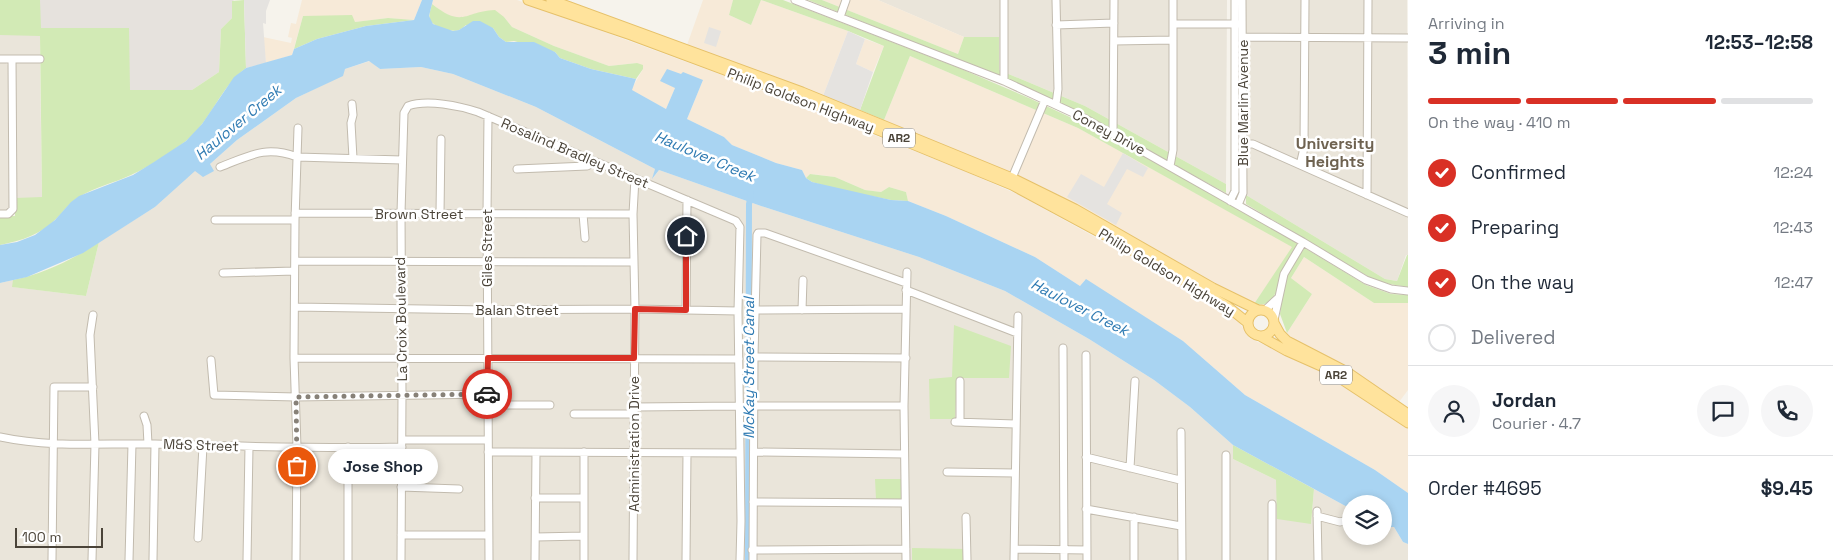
<!DOCTYPE html>
<meta charset="utf-8">
<style>
body{margin:0;font-family:"Space Grotesk",sans-serif;background:#f6f6f7;color:#1f2937;height:100vh;display:flex;flex-direction:column;font-size:19px;white-space:nowrap}
*{box-sizing:border-box;margin:0}
p{font-size:16px;color:#747a83}
.icon{flex:none;width:28px;height:28px;fill:none;stroke:currentColor;stroke-width:2;stroke-linecap:round;stroke-linejoin:round}
.map{position:relative;flex:1;overflow:hidden}
.drawer{display:flex;flex-direction:column;background:#fff;width:425px}
.drawer>*{flex:none}
.tools{position:absolute;left:1342px;top:495px;display:grid;gap:10px}
.tools a{display:grid;place-items:center;width:50px;height:50px;border-radius:50%;background:#fff;box-shadow:0 2px 8px #0003;font-size:25px}
.scale{position:absolute;left:15px;bottom:12px;width:88px;box-sizing:border-box;padding-left:5px;border:2px solid #4b4439;border-top:0;font-size:14px;line-height:18px;white-space:nowrap;color:#4b4439;-webkit-text-stroke:4px #fff;paint-order:stroke}
.pin{position:absolute;display:grid;place-items:center;width:42px;height:42px;color:#fff;margin:-21px;border:2px solid #fff;border-radius:50%;box-shadow:0 1px 5px #0007}
.courier{position:absolute;display:grid;place-items:center;width:50px;height:50px;margin:-25px;border:4px solid #d93025;border-radius:50%;background:#fff;color:#222;box-shadow:0 1px 6px #0007}
.bubble{position:absolute;height:35px;border-radius:18px;background:#fff;box-shadow:0 2px 8px #0003;font-size:16px;font-weight:700;line-height:35px;text-align:center}
.overview em{font-style:normal;font-weight:700}
.overview div{display:flex;flex-direction:column-reverse}
.overview{display:flex;align-items:center;justify-content:space-between;height:85px;padding:0 20px}
h1{font-size:32px;font-weight:700;line-height:38px}
.bar{display:grid;grid-template-columns:repeat(4,1fr);gap:8px 5px;align-content:center;height:60px;padding:0 20px}
.bar i{height:6px;border-radius:4px;background:#e0e1e3}
.bar .on{background:#d93025}
.bar p{grid-column:span 4}
.line{display:flex;align-items:center;gap:12px;padding:0 20px;border-top:1px solid #e0e1e3}
.line div{flex:1}
.round{display:grid;place-items:center;flex:none;width:52px;height:52px;border-radius:26px;background:#f6f6f7}
ol{padding:0 20px;list-style:none}
li{display:flex;align-items:center;gap:15px;height:55px}
li p{margin-inline-start:auto}
li .icon{padding:5px;border-radius:50%;background:#d93025;color:#fff;stroke-width:4}
li:last-child{color:#747a83}
li i{width:28px;height:28px;border:2px solid #e0e1e3;border-radius:50%}
main{display:flex;flex:1;min-height:0}
.map>svg:first-child{display:block}
.residential{fill:#eae5da}
.commercial{fill:#f7ead8}
.industrial{fill:#e6e2dd}
.green{fill:#d2eab5}
.parking{fill:#e5e3e0}
.water{fill:#a9d4f2}
.lines{fill:none;stroke-linecap:round;stroke-linejoin:round}
.canal{stroke:#a9d4f2;stroke-width:6}
.minor-casing{stroke:#c2bbae;stroke-width:9}
.major-casing{stroke:#e6c16a;stroke-width:11}
.minor{stroke:#fff;stroke-width:7}
.major{stroke:#ffe39c;stroke-width:9}
.done{stroke:#878178;stroke-width:5;stroke-dasharray:0 9}
.route{stroke:#d93025;stroke-width:6}
.labels{text-anchor:middle;dominant-baseline:central;stroke-width:5;stroke-linejoin:round;paint-order:stroke}
.shield{fill:#fff;stroke:#817c74;stroke-width:1}
.shield-label{font-size:12px;font-weight:bold;fill:#4b4439}
.street-label{font-size:14px;fill:#4b4439;stroke:#fff}
.water-label{font-size:15px;font-style:italic;fill:#2e7ab2;stroke:#fff}
.quarter-label{font-size:16px;font-weight:bold;fill:#6e6250;stroke:#fff}
</style>
<main>
<div class="map">
<svg width="1408" height="560" viewBox="0 0 1408 560">
<rect width="100%" height="100%" fill="#f6f3ec"/>
<path class="residential" d="M878,0H1227L1226,184L1085,106L999,70V38L964,37Z
M1244,0H1407L1408,255H1406L1397,281L1385,279L1246,195Z
M0,35H40V56H0Z
M370,61L380,69L421,67L453,74L536,107L655,169L653,178L659,170L761,206L919,257L1005,291L1089,339L1154,380L1190,407L1233,445V459L1276,480L1311,524L1314,489L1351,509V536H1384V527H1394L1403,542L1408,544V560H0V283L13,280V287L86,296L99,242L155,207L195,170L213,171L210,164L237,140L296,98L327,83L345,69Z
M0,62H5L10,67V207L9,210L0,212Z
M14,62H40L42,198H15Z"/>
<path class="commercial" d="M302,0H422L414,20L388,18L355,22L303,16L292,55L266,63L263,37L291,43L292,38L288,37L291,23L296,24Z
M433,0H517L733,79L962,170L1017,194L1222,307L1237,319L1249,338L1328,374L1408,428V493L1375,470L1245,395L1183,341L1085,280L1080,286L1035,257L946,216L908,201L906,192L889,187L881,192L865,190L835,177L820,175L810,174L806,178L802,170L776,163L732,145L724,137L687,119L703,80L675,88L666,109L631,90L643,69L637,63L609,66L554,46L512,27L504,17L473,15L462,18L453,17L444,13L432,4Z
M703,0H733L729,15L751,25L761,0L848,31L823,96L687,45Z
M822,0H878L964,37L958,54Z
M865,39L884,46L873,72L856,64Z
M910,56L1078,128L1293,247L1254,304L1227,292L1024,179L884,120Z
M1304,257L1374,303H1408V390L1399,402L1346,366L1309,347L1299,343L1287,333L1312,294L1291,278Z"/>
<path class="industrial" d="M40,0H234L232,2V18L221,29L219,72L192,90H130L40,28Z"/>
<path class="green" d="M0,0H40L41,28H129L130,90H192L219,72L221,29L232,18V1L244,0L246,68C220,87 211,121 186,141C172,152 147,168 131,175C114,183 95,187 79,197C70,202 64,211 57,218C42,234 21,241 0,245V216H15V198L42,197L40,36L0,35Z
M733,0H783L959,68L1029,98L1089,126L1171,171L1270,227L1366,285L1391,294L1408,295V303H1374L1304,257L1291,278L1312,294L1287,333L1280,314L1282,299L1275,294C1271,303 1264,306 1254,304L1292,247L1078,128L910,56L884,120L860,110L884,46L848,31L761,0L751,25L729,15Z
M808,0H822L958,54L964,37H999V70L1085,106L1226,184V193L1064,105L961,61Z
M432,4C464,29 464,11 495,10L504,17L512,27L554,46L609,66L637,63L643,65V69L636,79L591,69L560,58L555,52L514,41L506,42L499,37L493,28L466,25C463,27 462,29 459,30C453,33 433,27 430,20C428,15 431,9 432,4Z
M352,15L355,22L388,18L414,20L366,26L317,39L294,49L303,16Z
M810,174L835,177L865,190L881,192L889,187L906,192L908,201L891,200L836,189L812,182L806,178Z
M1246,195L1385,279L1397,281L1407,255H1408V287L1383,283L1369,277L1246,204Z
M99,242L86,296L12,287L13,280C43,274 74,259 99,242Z
M954,325L1011,346L1009,378H957L955,419H930L929,379L952,377Z
M1233,445L1314,489L1311,524L1277,519L1276,480L1233,459Z
M875,479H901V499H876Z
M912,548L967,549V560H912Z"/>
<path class="parking" d="M244,0H270L266,11V24L263,23L266,63L246,68Z
M709,27L721,31L716,47L704,43Z
M848,31L865,39L856,64L873,72L860,110L823,96Z
M1123,153L1148,168L1143,177L1127,169L1107,204L1122,213L1116,225L1067,197L1081,174L1104,187Z"/>
<path class="water" d="M422,0H433L429,16L433,24L453,31L459,30L473,21H480L493,28L499,37L506,42H534L555,52L560,58L591,69L636,79L632,90L666,109L675,88L660,81L667,69L681,74L683,72L703,80L687,119L724,137L732,145L776,163L802,170L806,178L812,182L891,200L908,201L946,216L1035,257L1080,286L1086,279L1183,341L1245,395L1375,470L1408,493V544L1403,542L1394,527H1384V504H1351V509L1233,445L1190,407L1154,380L1089,339L1005,291L919,257L761,206L659,170L652,179L655,169L536,107L453,74L421,67L380,69L369,61L345,69L343,76L296,98L237,140L210,164L214,171L203,177L195,171L155,207L83,253L27,277L0,283V245L17,242L35,235L55,220L71,202L79,196L133,175L154,162L186,141L202,124L234,77L246,68L292,55L294,49L317,39L366,26L414,20Z"/>
<g class="lines">
<path class="canal" d="M748,560L749,204L751,194"/>
<g class="minor-casing">
<path id="minor" d="M795,0L1004,81L1084,118L1303,242L1366,280L1391,289L1408,291
M1004,0V81
M840,17L846,0
M1173,24H1240
M1056,25L1114,23
M1243,37L1408,38
M1114,41L1173,40
M0,59H40
M352,104L353,115L351,123L353,158
M1056,104L1058,89L1056,0
M488,116L487,214L489,560
M1113,134L1114,0
M1243,144H1253L1408,213
M1300,165L1304,148L1305,0
M1170,166L1173,150V0
M220,167C249,156 265,145 297,157L402,160
M517,169L587,166L595,162
M1012,178L1045,100
M1367,195L1368,0
M1230,201L1235,191V0
M1238,205L1243,193L1242,0
M295,213L633,214
M0,214H8L13,209L12,59
M440,214L441,139
M583,214L585,238
M215,220H295
M295,261L634,262
M223,273L294,271
M906,290L1017,333
M295,307L487,310L635,309L738,311
M686,310L687,200
M755,310L906,309
M802,310L803,280
M1265,310L1278,298
M1274,320L1284,274L1303,242
M1063,348L1064,560
M1086,355L1087,560
M754,357L906,358
M294,358L739,359
M211,360L214,395L296,397L488,394
M489,405H550
M753,406H904
M635,407L739,406
M574,414H635
M144,416L147,425L148,444
M955,422L1015,424
M960,422V381
M1181,432L1182,560
M0,437C51,448 103,443 155,444C237,446 320,449 402,447
M402,440H487
M348,447V560
M488,452L740,453
M754,452L904,454
M1086,457L1180,480
M1130,468L1135,381
M947,472L1015,473
M401,487L459,489
M535,498H584
M753,502L905,503
M1086,509L1181,526
M1317,511L1318,560
M1317,516L1340,522L1348,520
M966,517L967,560
M401,535H488
M536,537L584,536
M198,538L203,446
M1015,549L1087,550
M752,550L906,549
M52,560L54,387H93
M92,560L95,444L90,335L93,315
M129,560L132,444
M153,560L155,444
M247,560L249,447
M296,560L297,447L294,358L295,220L298,128
M401,560L402,394L401,213L404,113L408,106C427,99 460,106 478,112L736,221L740,227L738,311L741,521L740,560
M535,560L536,453
M584,560V452
M633,560L635,309L633,214L635,178
M686,560L687,453
M753,560L754,357L757,235L758,233H765L906,283
M906,560L904,406L907,272
M1014,560L1018,316
M1134,560V517
M1226,560V455
M1272,560V504"/>
</g>
<g class="major-casing">
<path id="major" d="M528,0L631,35L800,98L1012,185L1125,246L1227,306L1248,323
M551,0L802,92L1012,178L1075,209L1213,288L1258,310
M1248 323a13 13 0 1 1 26 0a13 13 0 1 1-26 0Z
M1274,323L1280,334L1287,341L1347,372L1408,414
M1260,336L1287,351L1323,367L1408,423"/>
</g>
<use href="#minor" class="minor"/>
<use href="#major" class="major"/>
</g>
<g class="lines">
<path class="done" d="M297,466L296,397L487,394"/>
<path class="route" d="M487,394L488,358H634L635,309L686,310V236"/>
</g>
<g class="labels">
<g class="shield">
<rect x="883" y="128.5" width="32" height="19" rx="4"/>
<rect x="1320" y="365.5" width="32" height="19" rx="4"/>
</g>
<g class="shield-label">
<text x="899" y="138">AR2</text>
<text x="1336" y="375">AR2</text>
</g>
<g class="street-label">
<text transform="translate(801 100) rotate(21)">Philip Goldson Highway</text>
<text transform="translate(1243 103) rotate(-90)">Blue Marlin Avenue</text>
<text transform="translate(1109 132) rotate(28)">Coney Drive</text>
<text transform="translate(575 153) rotate(23)">Rosalind Bradley Street</text>
<text x="419" y="214">Brown Street</text>
<text transform="translate(487 248) rotate(-90)">Giles Street</text>
<text transform="translate(1167 272) rotate(31)">Philip Goldson Highway</text>
<text x="517" y="310">Balan Street</text>
<text transform="translate(401 319) rotate(-91)">La Croix Boulevard</text>
<text transform="translate(634 444) rotate(-90)">Administration Drive</text>
<text transform="translate(201 445) rotate(2)">M&amp;S Street</text>
</g>
<g class="water-label">
<text transform="translate(238 122) rotate(-40)">Haulover Creek</text>
<text transform="translate(705 156) rotate(23)">Haulover Creek</text>
<text transform="translate(1080 307) rotate(27)">Haulover Creek</text>
<text transform="translate(748 368) rotate(-90)">McKay Street Canal</text>
</g>
<g class="quarter-label">
<text x="1335" y="143">University<tspan x="1335" dy="18">Heights</tspan></text>
</g>
</g>
</svg>
<div class="tools">
<a><svg class="icon" aria-label="layers" viewBox="0 0 24 24"><path d="M12 4l9 5-9 5-9-5zM3 14l9 5 9-5"/></svg></a>
</div>
<div class="scale">100 m</div>
<div class="pin" style="left:297px;top:466px;background:#ea580c"><svg class="icon" aria-label="bag" viewBox="0 0 24 24"><path d="M5 8h14l-1 12H6zM9 8a3 3 0 0 1 6 0"/></svg></div>
<div class="pin" style="left:686px;top:236px;background:#1f2937"><svg class="icon" aria-label="home" viewBox="0 0 24 24"><path d="M3 11l9-7 9 7M6 9v11h12V9"/></svg></div>
<div class="courier" style="left:487px;top:394px"><svg class="icon" aria-label="car" viewBox="0 0 24 24"><path d="M5 17H2v-5l4-1 3-4h7l3 4 3 1v5h-3M9 17h6M6 11h13"/><circle cx="7" cy="17" r="2"/><circle cx="17" cy="17" r="2"/></svg></div>
<div class="bubble" style="left:328px;top:449px;width:110px">Jose Shop</div>
</div>
<section class="drawer">
<div class="overview"><div><h1>3 min</h1><p>Arriving in</p></div><em>12:53–12:58</em></div>
<div class="bar"><i class="on"></i><i class="on"></i><i class="on"></i><i></i><p>On the way · 410 m</p></div>
<ol>
<li><svg class="icon" aria-label="check" viewBox="0 0 24 24"><path d="M5 12l5 5 9-10"/></svg>Confirmed<p>12:24</p></li>
<li><svg class="icon" aria-label="check" viewBox="0 0 24 24"><path d="M5 12l5 5 9-10"/></svg>Preparing<p>12:43</p></li>
<li><svg class="icon" aria-label="check" viewBox="0 0 24 24"><path d="M5 12l5 5 9-10"/></svg>On the way<p>12:47</p></li>
<li><i></i>Delivered</li>
</ol>
<div class="line" style="height:90px"><a class="round"><svg class="icon" aria-label="person" viewBox="0 0 24 24"><circle cx="12" cy="8" r="4"/><path d="M4 21q1-7 8-7t8 7"/></svg></a><div><b>Jordan</b><p>Courier · 4.7</p></div><a class="round"><svg class="icon" aria-label="chat" viewBox="0 0 24 24"><path d="M4 5h16v11H9l-5 4z"/></svg></a><a class="round"><svg class="icon" aria-label="phone" viewBox="0 0 24 24"><path d="M5 4h4l2 5-3 2q2 4 5 5l2-3 5 2v4C11 20 4 13 5 4z"/></svg></a></div>
<div class="line" style="height:65px"><div>Order #4695</div><b>$9.45</b></div>
</section>
</main>
